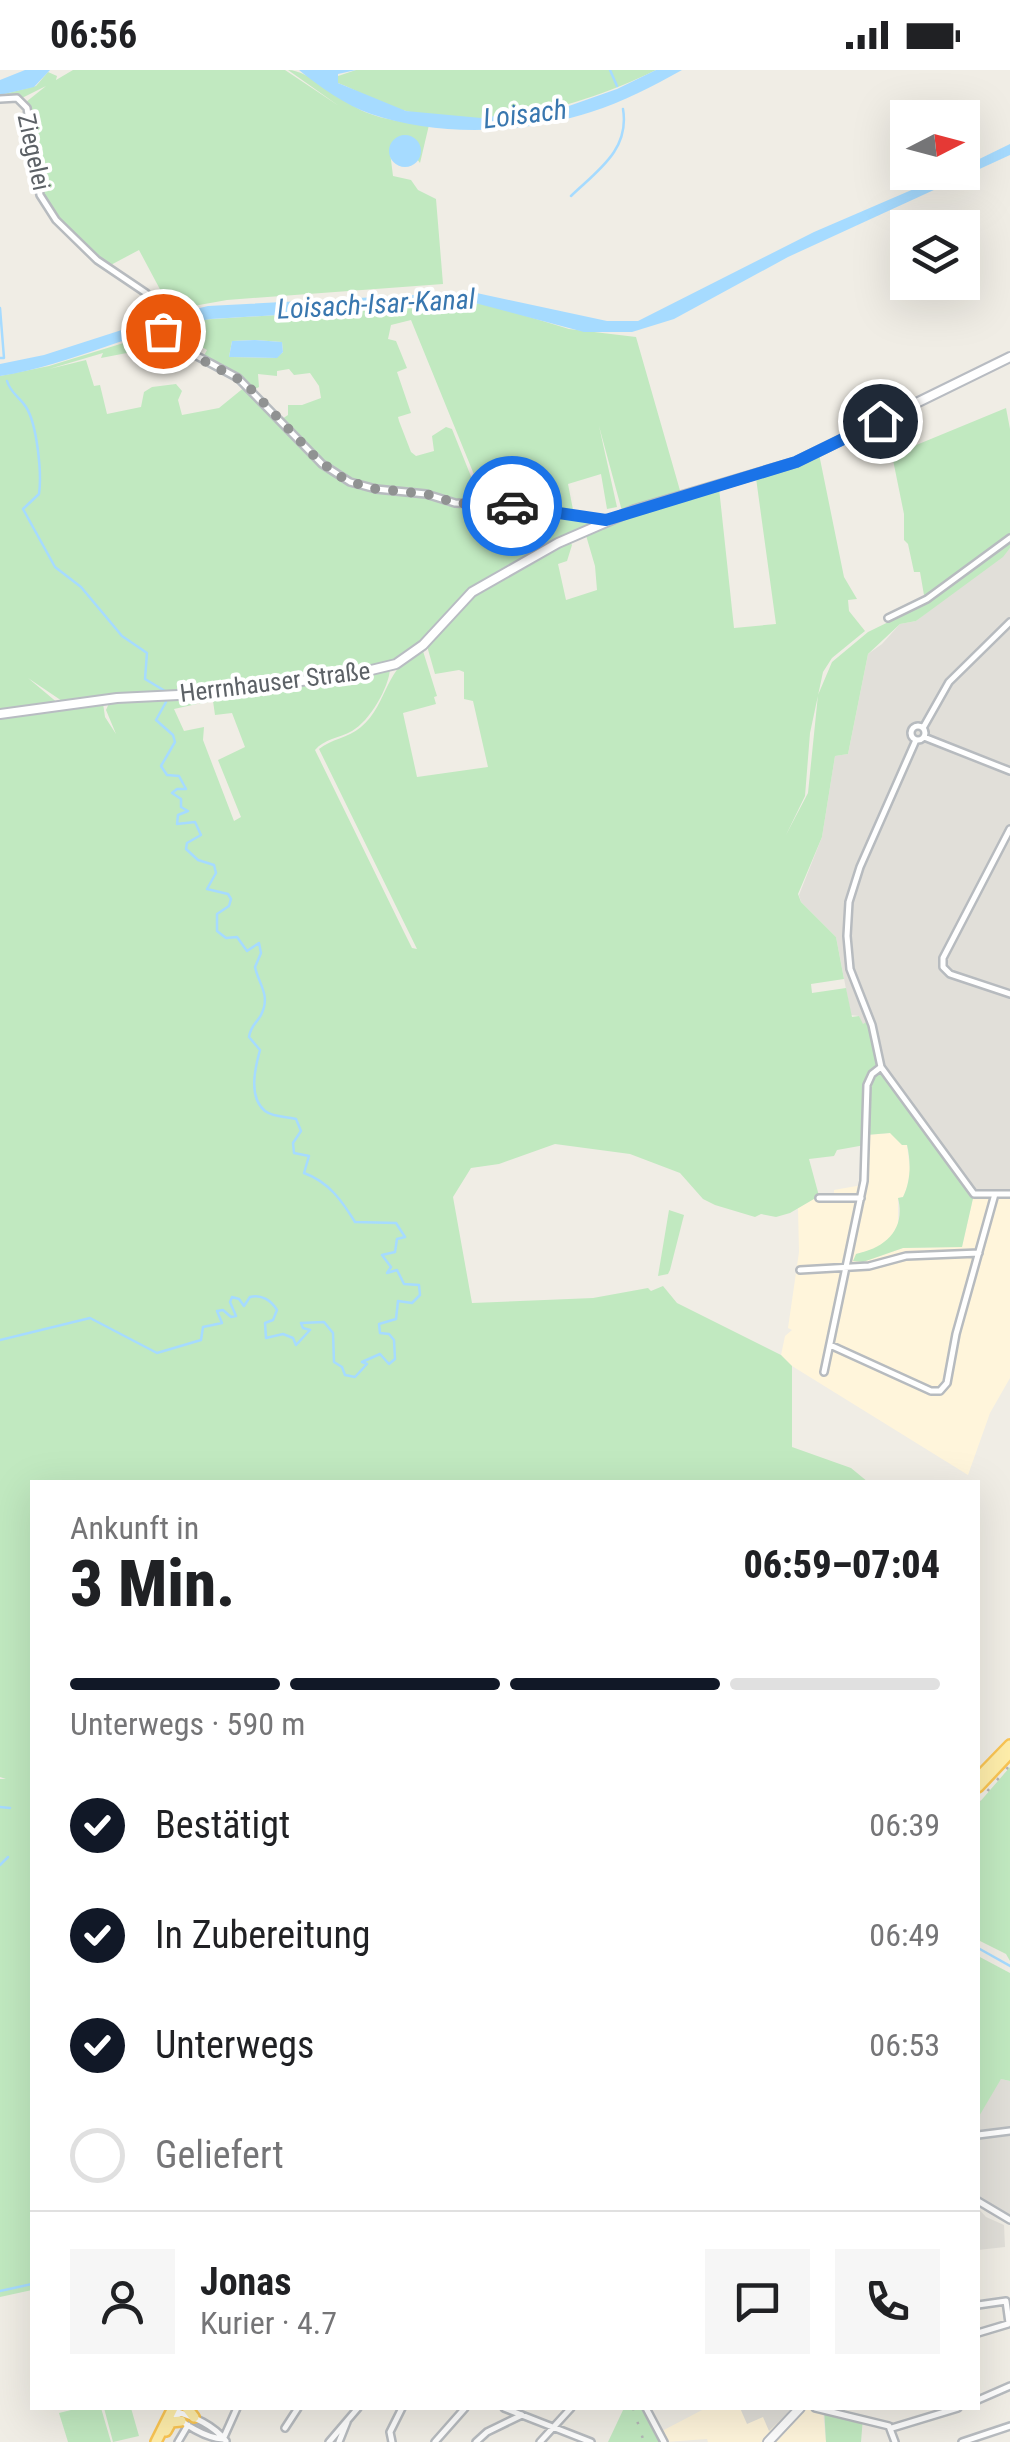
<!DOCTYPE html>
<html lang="de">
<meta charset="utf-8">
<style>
body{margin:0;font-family:"Roboto Condensed",sans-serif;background:#f6f6f6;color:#202124;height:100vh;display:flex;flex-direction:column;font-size:38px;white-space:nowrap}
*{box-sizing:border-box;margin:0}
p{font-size:32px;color:#757577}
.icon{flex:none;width:55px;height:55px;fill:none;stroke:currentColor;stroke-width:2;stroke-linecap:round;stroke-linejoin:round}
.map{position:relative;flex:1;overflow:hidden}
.panel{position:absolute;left:30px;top:1410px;width:950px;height:930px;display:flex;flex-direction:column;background:#fff;border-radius:0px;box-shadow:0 10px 40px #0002}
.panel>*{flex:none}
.needle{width:65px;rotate:84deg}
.fabs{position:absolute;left:890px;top:30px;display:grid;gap:20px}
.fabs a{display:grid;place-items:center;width:90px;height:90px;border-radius:0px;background:#fff;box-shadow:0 10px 40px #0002;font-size:50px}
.pin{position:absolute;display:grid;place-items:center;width:85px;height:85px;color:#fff;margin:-42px;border:5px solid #fff;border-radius:50%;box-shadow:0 2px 10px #0007}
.courier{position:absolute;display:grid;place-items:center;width:100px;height:100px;margin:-50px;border:8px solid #1a73e8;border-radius:50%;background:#fff;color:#222;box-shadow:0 2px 12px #0007}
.summary em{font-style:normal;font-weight:800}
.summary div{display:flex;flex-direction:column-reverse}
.summary{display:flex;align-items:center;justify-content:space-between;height:170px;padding:0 40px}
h1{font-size:65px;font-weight:800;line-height:75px}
.bar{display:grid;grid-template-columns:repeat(4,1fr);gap:15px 10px;align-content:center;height:120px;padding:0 40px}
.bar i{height:12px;border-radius:8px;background:#e0e0e0}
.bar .current{background:#111827}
.bar p{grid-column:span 4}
.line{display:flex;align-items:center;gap:25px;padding:0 40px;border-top:2px solid #e0e0e0}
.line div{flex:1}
.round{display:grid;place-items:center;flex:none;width:105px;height:105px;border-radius:0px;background:#f6f6f6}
ol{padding:0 40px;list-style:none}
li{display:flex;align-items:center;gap:30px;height:110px}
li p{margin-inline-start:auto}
li .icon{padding:10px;border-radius:50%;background:#111827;color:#fff;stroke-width:4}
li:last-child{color:#757577}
li i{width:55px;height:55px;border:5px solid #e0e0e0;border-radius:50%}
.status{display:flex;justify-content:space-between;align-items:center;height:70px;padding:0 50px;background:#fff;direction:ltr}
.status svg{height:28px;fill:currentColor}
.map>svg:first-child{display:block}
.commercial{fill:#fff5db}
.industrial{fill:#e1dfd9}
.green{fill:#c1e9c0;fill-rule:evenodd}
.water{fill:#a6dbff}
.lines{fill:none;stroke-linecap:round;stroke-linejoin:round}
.stream{stroke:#a6dbff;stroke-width:2.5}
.street-casing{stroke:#b7bbbf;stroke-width:10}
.secondary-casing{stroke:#b8bcc2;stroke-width:12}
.primary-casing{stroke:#fac553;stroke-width:14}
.street{stroke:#fff;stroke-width:5}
.secondary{stroke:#fff;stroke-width:8}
.primary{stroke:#ffeeab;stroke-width:9}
.rail{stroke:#b4b5b6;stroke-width:2.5;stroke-dasharray:2.5 12;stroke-linecap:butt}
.done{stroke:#909292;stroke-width:10;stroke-dasharray:0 18}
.route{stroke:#1a73e8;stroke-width:12}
.labels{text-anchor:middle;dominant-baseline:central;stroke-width:8;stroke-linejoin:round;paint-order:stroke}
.street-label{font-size:25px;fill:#5c6166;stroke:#fff}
.water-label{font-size:28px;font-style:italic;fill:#3977af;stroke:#fff}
</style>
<div class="status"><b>06:56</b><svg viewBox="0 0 49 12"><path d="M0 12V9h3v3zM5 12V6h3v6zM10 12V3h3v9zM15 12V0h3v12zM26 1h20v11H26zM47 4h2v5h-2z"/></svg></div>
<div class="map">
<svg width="1010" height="2372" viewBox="0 0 1010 2372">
<rect width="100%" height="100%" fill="#f0ede5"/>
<path class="commercial" d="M891,1063L902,1074L907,1075L910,1100L907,1118L903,1127L898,1128V1155L891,1167L879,1178L856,1184L863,1192L903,1178L962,1177L974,1124H1010V1308L990,1343L968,1405L792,1296L781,1285L785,1266L792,1260L788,1258L799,1182L798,1138L819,1126L834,1124V1120L862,1115L866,1065Z
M706,2338H808L823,2342L826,2372H708L707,2369L666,2372L660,2362Z"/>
<path class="industrial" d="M1010,478V1127L971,1120L881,997L872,977L869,951L862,955L859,946L851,945L836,867L801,832L799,825L822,767L835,686L848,684L868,584L882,574L900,554L916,551Z
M1001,2009L1010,2011V2146L987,2137L978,2126V2032Z
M978,2138L986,2147L1004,2155L1005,2177L978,2180Z
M740,2338H793L769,2361L763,2347L747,2354Z"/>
<path class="green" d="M73,0H285L339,36L288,0C309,0 343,33 365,42C385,50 407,53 429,55L420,93L417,89L419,79L390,82L393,106L411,110L418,120L436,129L443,214L227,230L171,240L139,180L107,197C87,177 51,154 43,127C33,96 37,63 26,32L46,16L22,28L15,26L0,29V25L36,16L48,2L57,6L56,10Z
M356,0H656C578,38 489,62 402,40C379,35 360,21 338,13L335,7Z
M469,233L487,234L569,259L636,267L681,424L622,441L599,356L617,437L607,439L601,404L568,414L574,445L518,435L486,434L411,250L391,255L388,269L396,271L407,298L397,302L411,343L398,347L399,351L411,382L416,386L434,381L432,366L446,357L452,359L476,419L478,434L350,410L318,389L282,349L288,345V335H302L321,328L319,316L310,303L294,305L289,299L277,301V306L258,304L259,317L253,320L233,303L202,289L207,280L188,269L182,278L168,269L132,282L101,288L103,283L49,299L86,290L94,316L100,315L107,344L141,337L144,322L152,317L176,314L182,321L178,330L182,345L219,338L246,316L316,391L353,414L475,437H511L596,453L473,520L454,535L422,573L395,593L363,601L207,623L116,626L65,633L28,608L59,634L0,642V306L49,296L198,250ZM255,270L282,272L283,282L276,288L229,287L232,271Z
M1006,338L1010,359V467L928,528L924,525L920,502H914L908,474L904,470V444L892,385Z
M819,384L844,507L857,529L848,530L849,541L865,561L832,588L823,602L810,663L805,726L786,765L808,723L818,625L832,592L868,562L915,539L1010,470V478L1003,487L916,551L900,554L868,584L848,684L835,686L822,767L798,824L801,832L836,867L844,909L811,914L812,923L846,918L852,947L859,946L863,954L870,950L872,977L881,997L974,1124L962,1177L903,1178L863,1192L853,1191L856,1184C885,1178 906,1160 898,1128L903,1127C911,1111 911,1092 907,1075H902L890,1063L866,1065L865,1075L837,1080L834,1086L809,1089L819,1126L790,1143L776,1147L761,1144L755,1147L715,1135L703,1129L680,1103L630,1084L555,1074L499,1094L471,1098L453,1127L472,1233L593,1228L648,1218L651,1221L663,1216L677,1233L781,1285L792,1296V1377L851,1398L868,1412H32V2220L0,2227V1709H6L0,1707V646L103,633L105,647L116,664L106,640L110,631L195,628L197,634L174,639L184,661L204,657L203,670L234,751L241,747L218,690L245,677L232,643L215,645L213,631L199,634L201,628L390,599C389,617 370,651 352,661C339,668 324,669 315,680L404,862L412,878L417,879L319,679C331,669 348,668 361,657C389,634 384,594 423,581L437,626L434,627L436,634L403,643L417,707L488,697L473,631L464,629V602L459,600L435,604L427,576L466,529L570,471L572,475L567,491L558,494L566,530L597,520L595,496L585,462L634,443L719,418L734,558L776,554L756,408Z
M669,1140L684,1145L670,1200L668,1204L658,1206Z
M1010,1697V1891L1006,1884L978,1870V1734Z
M978,1886L1010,1903V2011L1001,2009L978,2048Z
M79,2338H101L111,2372H68L59,2343Z
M104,2338H131L139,2366L113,2372Z
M624,2338H641L659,2372H608Z
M824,2338H846L844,2343L863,2347L861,2372H826Z"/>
<path class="water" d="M25,0H50L34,17L0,25V10Z
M299,0H356L338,4V13L406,41L481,48L566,37L617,19L656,0H682C653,16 623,32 591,42C524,64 438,67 371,44C345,35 320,17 299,0Z
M389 81a16 16 0 1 1 32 0a16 16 0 1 1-32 0Z
M1010,74V85L788,187L674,249L632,262H584L475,233L211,249C139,258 72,295 0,306V294L44,285L159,248L208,236L472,222L607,251H638L814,162L951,103L962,102L963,97Z
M255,270L282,272L283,282L277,288L229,287L232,271Z"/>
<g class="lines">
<path class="stream" d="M610,0L617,16
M571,126C597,101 630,80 623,39
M0,238L4,288H0
M7,311C11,324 19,326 26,337C37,354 42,403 39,424L23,439L55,497L81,517L122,566L147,583L145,609L165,621
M0,1270L90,1248L157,1283L201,1270L203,1257L222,1253L217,1241L223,1240L231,1247L236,1246L230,1232L232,1227L239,1229L244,1236L250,1227C261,1224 271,1230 277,1240L273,1250L265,1253L266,1268L283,1264L293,1268L296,1275L310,1260L303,1258L301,1253L324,1252L333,1263L334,1292L342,1297L345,1305L355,1307L367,1294L362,1292L380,1284L389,1294L395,1289L394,1270L389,1264L380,1263L379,1254L396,1249L398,1231L412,1233L420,1225L419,1215L404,1214L397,1200L387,1203L391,1197L382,1185L395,1182L397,1169L405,1167L396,1153L355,1152C342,1131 329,1112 304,1103L309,1086L294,1083L293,1073L301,1061L296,1049C287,1047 273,1047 265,1041C248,1027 255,998 260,980L249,967C251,955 256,954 261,945C271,925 259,915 255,897L261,883L259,873L247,881L237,867L226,868L217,861V844L229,836L231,829L228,824L207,819L216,803L214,795L198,790L186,779L187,773L201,765L195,752L177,754L178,745L188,741L181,737V729L172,723L177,719H186L179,706L167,705L161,696L175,672L173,665L156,650L166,632
M0,1737L10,1738
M0,1795L8,1787
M978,1878L1010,1896
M0,2221L32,2214"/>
<g class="street-casing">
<path id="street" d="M0,29L17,28L27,38L40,125L56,150L97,190L146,223L155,235L167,270L238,308L322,394L350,412L376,419L426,424L455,433L516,436L606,450
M888,548L927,529L1010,468
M911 663a7 7 0 1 1 14 0a7 7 0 1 1-14 0Z
M923,658L949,612L1010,552
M924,667L1010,701
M916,670L860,797L849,832L847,866L850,899L872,955L881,997L974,1124H1010
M1010,759L943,888V897L950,904L1010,924
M819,1128H861
M800,1200L869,1196L906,1186L979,1183
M830,1275L931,1321H940L947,1313L956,1264L995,1124
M824,1302L864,1111L867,1015L872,1004L881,997
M978,2065L1010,2061
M978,2131L1010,2150
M978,2235L1006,2231L1009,2253
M978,2263L1008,2254
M978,2330L1010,2316
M504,2338L591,2372
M646,2338L664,2372
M815,2338L889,2356L895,2372
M171,2341C182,2354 206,2368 223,2369
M174,2341C195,2347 213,2355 226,2371
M285,2358L298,2338
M892,2358L958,2338
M224,2367L237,2338
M178,2372L188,2355
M329,2372L358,2338
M339,2372L347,2352
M392,2372L390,2362L402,2338
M435,2372L465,2338
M476,2372L487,2362L522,2345
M540,2372L571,2338
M962,2372L1010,2356"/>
</g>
<g class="secondary-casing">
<path id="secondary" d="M0,644L117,628L219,623L363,602L396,594L423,575L472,522L558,473L634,440L796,392L1010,287
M768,2372L800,2338"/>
</g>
<g class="primary-casing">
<path id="primary" d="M978,1708L1010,1675
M978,1717L1010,1683
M187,2338L194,2347
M166,2361L171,2352L181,2351
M156,2372L173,2338"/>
</g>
<use href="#street" class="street"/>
<use href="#secondary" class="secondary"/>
<use href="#primary" class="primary"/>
<path class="rail" d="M978,1732L1010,1695
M633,2338L644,2372"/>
</g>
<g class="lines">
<path class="done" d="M163,261L170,273L244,312L318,390L343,408L368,418L426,424L456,433L512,436"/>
<path class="route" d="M512,436L606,450L796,392L880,351"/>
</g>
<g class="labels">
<g class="street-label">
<text transform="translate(34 82) rotate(78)">Ziegelei</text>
<text transform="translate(275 612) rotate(-7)">Herrnhauser Straße</text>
</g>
<g class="water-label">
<text transform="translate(525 44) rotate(-7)">Loisach</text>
<text transform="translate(376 234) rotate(-3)">Loisach-Isar-Kanal</text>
</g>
</g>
</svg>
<div class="fabs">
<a><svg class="needle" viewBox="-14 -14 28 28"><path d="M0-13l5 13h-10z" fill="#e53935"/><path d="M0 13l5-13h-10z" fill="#757577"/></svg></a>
<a><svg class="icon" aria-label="layers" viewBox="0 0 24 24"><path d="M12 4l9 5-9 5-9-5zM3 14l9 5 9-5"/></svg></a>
</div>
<div class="pin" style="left:163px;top:261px;background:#ea580c"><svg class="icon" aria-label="bag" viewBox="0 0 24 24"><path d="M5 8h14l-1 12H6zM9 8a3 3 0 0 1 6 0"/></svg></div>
<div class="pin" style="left:880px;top:351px;background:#1f2937"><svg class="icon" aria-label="home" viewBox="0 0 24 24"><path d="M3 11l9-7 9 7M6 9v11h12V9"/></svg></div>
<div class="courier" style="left:512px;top:436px"><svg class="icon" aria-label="car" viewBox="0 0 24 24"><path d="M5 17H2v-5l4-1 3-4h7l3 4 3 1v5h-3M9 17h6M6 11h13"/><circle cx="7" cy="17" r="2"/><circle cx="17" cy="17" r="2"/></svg></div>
<section class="panel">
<div class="summary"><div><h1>3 Min.</h1><p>Ankunft in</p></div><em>06:59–07:04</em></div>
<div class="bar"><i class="current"></i><i class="current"></i><i class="current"></i><i></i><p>Unterwegs · 590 m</p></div>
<ol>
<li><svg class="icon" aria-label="check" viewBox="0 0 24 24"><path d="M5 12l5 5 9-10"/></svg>Bestätigt<p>06:39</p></li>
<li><svg class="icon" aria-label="check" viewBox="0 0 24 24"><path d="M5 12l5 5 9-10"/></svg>In Zubereitung<p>06:49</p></li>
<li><svg class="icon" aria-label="check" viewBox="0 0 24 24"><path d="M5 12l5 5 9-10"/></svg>Unterwegs<p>06:53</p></li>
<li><i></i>Geliefert</li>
</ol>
<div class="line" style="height:180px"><a class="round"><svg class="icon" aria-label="person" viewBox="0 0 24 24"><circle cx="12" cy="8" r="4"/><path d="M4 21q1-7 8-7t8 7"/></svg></a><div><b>Jonas</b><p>Kurier · 4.7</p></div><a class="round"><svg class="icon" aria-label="chat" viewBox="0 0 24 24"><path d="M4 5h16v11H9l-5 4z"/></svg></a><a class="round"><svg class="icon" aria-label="phone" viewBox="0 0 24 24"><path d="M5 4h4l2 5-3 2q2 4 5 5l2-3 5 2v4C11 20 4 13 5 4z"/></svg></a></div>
</section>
</div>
